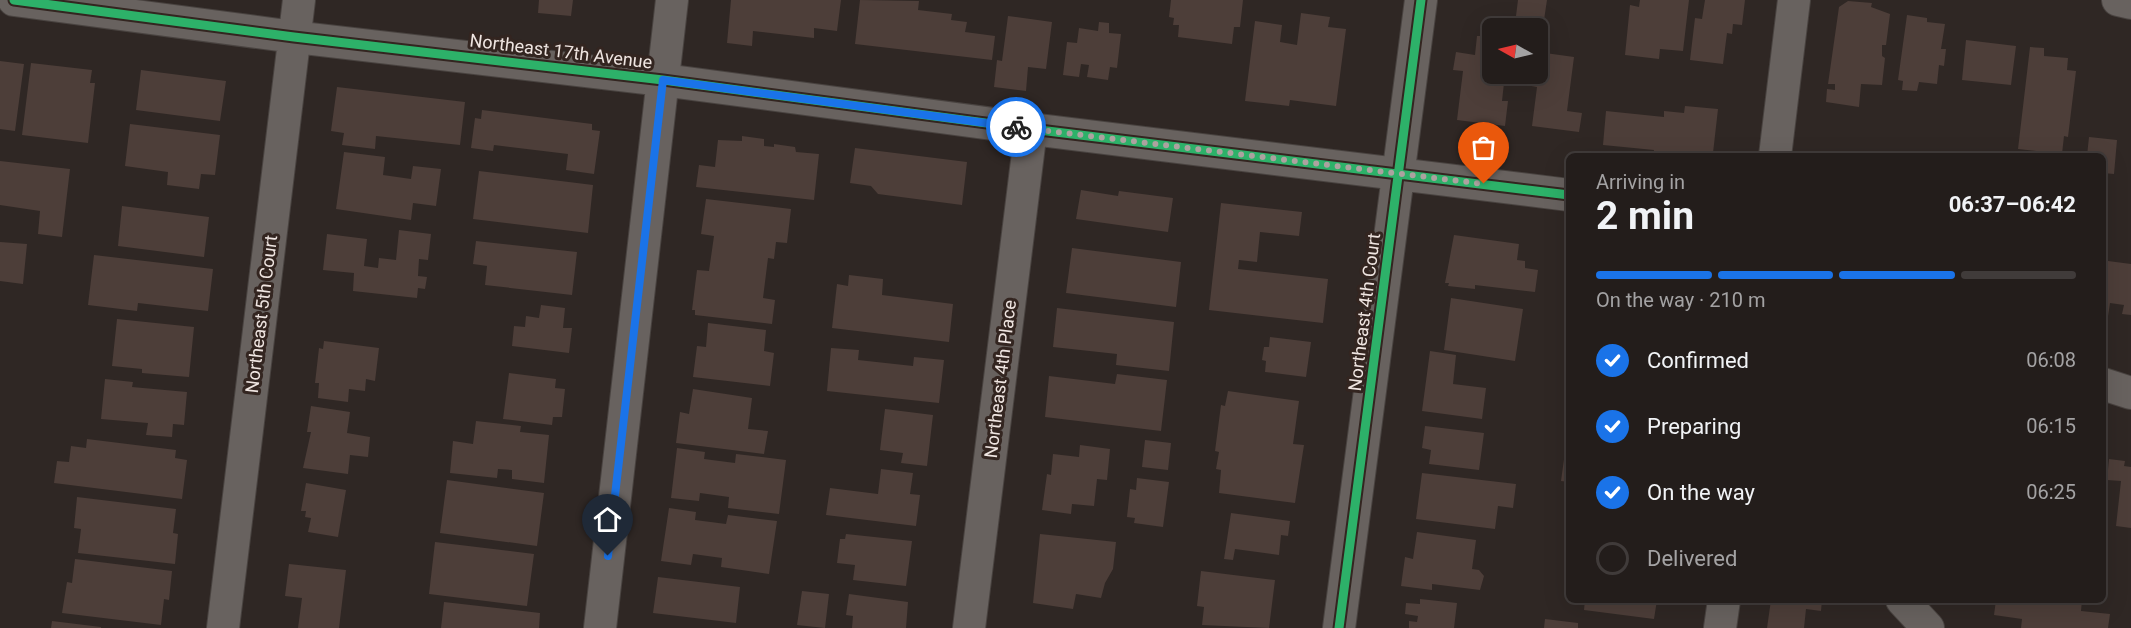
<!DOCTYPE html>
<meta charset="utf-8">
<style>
body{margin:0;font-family:Roboto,sans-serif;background:#2b2624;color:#f1f3f6;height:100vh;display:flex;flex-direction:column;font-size:22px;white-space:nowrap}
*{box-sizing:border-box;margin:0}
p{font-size:20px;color:#a3a2a3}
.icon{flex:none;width:33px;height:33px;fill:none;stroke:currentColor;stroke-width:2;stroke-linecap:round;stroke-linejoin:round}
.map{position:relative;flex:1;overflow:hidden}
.details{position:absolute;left:1566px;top:153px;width:540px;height:450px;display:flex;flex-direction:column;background:#231d1b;border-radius:9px;box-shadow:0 6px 24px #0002,0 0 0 2px #403b3a}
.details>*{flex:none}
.needle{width:39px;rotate:278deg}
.buttons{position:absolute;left:1482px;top:18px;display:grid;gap:12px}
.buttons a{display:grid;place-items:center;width:66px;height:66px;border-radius:9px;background:#231d1b;box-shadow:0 6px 24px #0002,0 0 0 2px #403b3a;font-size:30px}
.pin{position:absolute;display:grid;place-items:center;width:51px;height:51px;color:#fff;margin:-62px -26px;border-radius:50% 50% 50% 0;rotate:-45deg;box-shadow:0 0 6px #0007}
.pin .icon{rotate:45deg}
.courier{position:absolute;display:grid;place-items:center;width:60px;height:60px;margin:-30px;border:4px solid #1a73e8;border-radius:50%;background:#fff;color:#222;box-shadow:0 2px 8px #0007}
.summary em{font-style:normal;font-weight:700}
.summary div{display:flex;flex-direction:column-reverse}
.summary{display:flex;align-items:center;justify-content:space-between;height:102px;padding:0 30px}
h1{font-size:39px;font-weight:700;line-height:45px}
.bar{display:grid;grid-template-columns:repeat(4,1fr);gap:9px 6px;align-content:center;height:72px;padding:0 30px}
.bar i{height:8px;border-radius:4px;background:#403b3a}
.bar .on{background:#1a73e8}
.bar p{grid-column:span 4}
ol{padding:0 30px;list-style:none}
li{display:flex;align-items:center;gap:18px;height:66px}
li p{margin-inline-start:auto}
li .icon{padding:6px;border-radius:50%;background:#1a73e8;color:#fff;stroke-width:4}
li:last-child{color:#a3a2a3}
li i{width:33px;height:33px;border:3px solid #403b3a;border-radius:50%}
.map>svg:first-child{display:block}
.building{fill:#4d3e39}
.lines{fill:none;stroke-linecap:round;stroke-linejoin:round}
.minor-casing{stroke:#494340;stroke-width:34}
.minor{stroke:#68625f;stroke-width:32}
.cycleway-casing{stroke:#332520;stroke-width:13}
.cycleway{stroke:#2db169;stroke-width:9}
.done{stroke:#aca29f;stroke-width:6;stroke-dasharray:0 10.8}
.route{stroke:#1a73e8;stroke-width:8}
.labels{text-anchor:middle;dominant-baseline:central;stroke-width:6;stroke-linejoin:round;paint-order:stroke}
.street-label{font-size:18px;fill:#efe5e1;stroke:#332520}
</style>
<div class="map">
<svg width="2131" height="628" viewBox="0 0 2131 628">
<rect width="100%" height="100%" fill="#2f2724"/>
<path class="building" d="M539,0H573L571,16L538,13Z
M731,0H841L837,31L814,28V38L753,31L752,46L727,43Z
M860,0L919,1L918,10L952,14L951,20L967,22L965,32L995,36L992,60L855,44Z
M1171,0H1243L1240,27H1234L1232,44L1178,37L1179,25H1173L1174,18L1169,17Z
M1518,0H1547L1544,20L1516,16Z
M1640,0H1689L1683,51L1660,49L1659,59L1625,55L1630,5L1639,7Z
M1705,0H1745L1742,25L1733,24L1732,34L1727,33L1723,64L1690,60L1695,18L1702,19Z
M1848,1L1872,3L1871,7L1890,14L1886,45H1882V56L1885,58L1882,85L1861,84L1859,107L1826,102L1827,89L1835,90V84H1828L1839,7Z
M1301,13L1330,17L1328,27L1346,29L1336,106L1290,100L1289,106L1245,101L1255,21L1282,25L1280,42L1297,45Z
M1907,15L1927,18V22L1945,24L1941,49H1946L1944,66L1939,65L1937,84L1919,82L1917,91L1902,90L1903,81L1898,80Z
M1008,16L1052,22L1046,69L1028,67L1026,91L994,87L997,60L1002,61Z
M1099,22L1109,23V33L1121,34L1117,68L1110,67L1108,80L1087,77L1089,65L1081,64L1079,77L1063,75L1067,42L1077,43L1079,28L1098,31Z
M1486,27L1492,28V74H1505L1502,101H1508L1505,126L1457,120L1463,71L1453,70L1456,52L1475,55L1477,36H1485Z
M1966,40L2016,46L2011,85L1962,80Z
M2030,47L2044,48V56L2068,58L2067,70L2076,71L2068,137L2064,136L2062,154L2018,149Z
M1538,52L1574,57L1567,111L1582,113L1579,132L1532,126L1537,87L1519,84L1520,74H1538Z
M0,61L24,64L15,131L0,129Z
M31,63L92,70L90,83H95L88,143L22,135Z
M141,70L226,81L220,121L136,110Z
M337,87L465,102L460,145L376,136L375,149L342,145L344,133L331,131Z
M1685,106L1718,109L1713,153L1692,151L1691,156H1653L1654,150L1603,145L1606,111L1664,117V111L1684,113Z
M482,110L592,124V130L600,131L594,174L566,170L568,154L494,145L493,151L471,148L475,118L481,119Z
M130,124L220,135L215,175L201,174L199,189L167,185L168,172L125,166Z
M742,136L764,139V146L774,147V144L795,147L796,152L819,154L814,200L696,187L699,165L715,167L718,140L742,141Z
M2089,137L2117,140L2114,174L2103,173V156H2087Z
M855,148L967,162L962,205L878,194L871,186L850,183Z
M344,152L385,157L383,175L411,179L413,166L441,169L436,206L413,203L411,220L336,209Z
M0,161L70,169L62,237L38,234L40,211L0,205Z
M479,171L593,185L588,233L473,219Z
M1081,190L1118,196L1119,191L1173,198L1168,232L1076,219Z
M706,199L791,209L787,243L776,242L774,259L768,258L763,298L775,300L772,324L695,315V310H692L697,270L709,271L714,236L701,234Z
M1221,203L1302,212L1299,236L1260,232L1257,262L1239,260L1238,269L1328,279L1323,323L1209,310Z
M122,206L209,217L204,257L118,246Z
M399,230L431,234L428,260L419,259L418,276L427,277L425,289L418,288L417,298L353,291L354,273L323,270L327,234L367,239L364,266L378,268L379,258L396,260Z
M1454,235L1519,244L1517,260L1525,261V268L1538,270L1535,292L1475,285V289L1448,286L1449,283H1445Z
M476,241L577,252L572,295L485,285L487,266L473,264Z
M0,242L27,244L23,284L0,281Z
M1072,248L1181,262L1176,307L1066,293Z
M94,255L213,269L208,311L138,303L137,311L88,305Z
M2108,261L2131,264V315L2122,314L2124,305L2110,303L2108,316L2103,315V266L2108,267Z
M849,275L883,279L882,295L953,304L949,342L832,328L837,284L848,286Z
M1451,298L1523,309L1515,361L1444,350Z
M541,305L565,308L563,328H572L569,353L512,346L514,326L525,327L526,316L539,318Z
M1057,308L1174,322L1169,371L1116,365L1117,354L1053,347Z
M117,319L194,327L189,377L142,373V369L112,366Z
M708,323L766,330L764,351L774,353L770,386L693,377L697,346L706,347Z
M1270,337L1311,342L1306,377L1265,372L1266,361L1262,360L1264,347H1269Z
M324,341L379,348L375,381L366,379L365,391L349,389L348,402L318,398L319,383H315L319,348L323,349Z
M831,348L859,350L858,360L913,366L914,357L944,360L939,403L827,391Z
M1430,351L1456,355L1453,384L1486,388L1482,419L1422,411Z
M509,373L556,379L555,388L565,389L562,417H553L552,425L503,419Z
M1117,374L1167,380L1161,431L1045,417L1049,376L1115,384Z
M105,379L133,382L132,387L187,392L184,425L173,424L172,437L146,435L148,423L101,419Z
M693,389L752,398L748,429L768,431L764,454L676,443L680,412L689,414Z
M1228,391L1299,401L1293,444L1304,445L1295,503L1219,493L1221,470L1216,469L1219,452L1215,451L1221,405L1225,406Z
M311,406L350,412L347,433L370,437L368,457L350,455L348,474L303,468L311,432H307Z
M885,409L933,415L927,466L901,463L903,453L880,450Z
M476,421L521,426L520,432L549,435L544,483L512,479V470L498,469L497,478L450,473L453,441L473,444Z
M1425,426L1484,433L1479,470L1429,464L1431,450L1422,448Z
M87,439L176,450L175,458L187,460L182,499L54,483L57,461L69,462L71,446L86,448Z
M1145,440L1171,443L1168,470L1142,467Z
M1080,445L1110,449L1107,480L1097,479L1094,506L1072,504L1071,514L1042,510L1047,474L1051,475L1053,454L1079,457Z
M677,448L705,452L704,459L735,463L736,454L786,460L779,514L728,508L729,497L700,493L699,501L671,498Z
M1565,452H1569V482L1561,481Z
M2109,459L2125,461L2124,466L2131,467V528L2116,526L2121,481L2107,480Z
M881,469L913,473L910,494L920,495L916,526L826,515L830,488L878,494Z
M1422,473L1516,484L1513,508L1498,506L1495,529L1416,519Z
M1137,478L1169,482L1163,527L1134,523L1135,518L1127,517L1130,489L1136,490Z
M447,480L544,493L537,546L440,533Z
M306,483L346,490L338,537L308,532L311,518L305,517L306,511H301Z
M77,497L176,509L173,533L178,534L175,564L78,553L81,529L74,528Z
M669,508L696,512L695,520L726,524L728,515L777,521L769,574L721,567L722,558L693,554L691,565L661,561Z
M1231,513L1290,521L1288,536L1281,535L1279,555L1235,549L1233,560L1224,559Z
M1568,526L1569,527V550L1565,549Z
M1417,532L1476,540L1472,569L1479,570L1484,576L1480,590L1432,584V590L1401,586L1405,557L1413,559Z
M846,534L912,541L906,586L853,580L855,565L837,563L840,539H845Z
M1040,534L1116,542L1113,569L1105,583L1101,598L1076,594L1073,609L1033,603Z
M435,542L534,554L527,606L429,594Z
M75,559L172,571L169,600L164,599L161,625L62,613L67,582L72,583Z
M289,564L346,570L339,628H298L302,598L285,596Z
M1201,571L1275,580L1269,628L1202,625L1204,607L1197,606Z
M658,577L740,587L736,623L653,613Z
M802,591L829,594L825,628L797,625Z
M849,594L908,602L906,628H852L853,616L846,615Z
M1420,599L1457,603L1454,628H1409V621L1417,622L1418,616L1405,614L1406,603L1420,604Z
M1585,600H1657L1654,619L1584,610Z
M1771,600H1822L1821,611L1806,609L1804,628H1767Z
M1996,600H2082L2081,611L2110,614L2108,628H2021L2022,619L1994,615Z
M444,602L540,613L539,628H441Z
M1545,619L1578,623V628H1544Z
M52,621L101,627V628H51Z"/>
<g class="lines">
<g class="minor-casing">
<path id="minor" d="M14,0L294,37L663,80L1031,129L1569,195
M2118,0L2131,3
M1775,156L1794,0
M2103,384L2131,393
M1902,600L1928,628
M223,628L299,0
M600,628L672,0
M969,628L1031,129
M1339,628L1421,0
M1720,628L1724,600"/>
</g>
<use href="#minor" class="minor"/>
<g class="cycleway-casing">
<path id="cycleway" d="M14,0L294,37L663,80L1031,129L1569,195
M1339,628L1421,0"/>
</g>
<use href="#cycleway" class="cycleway"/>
</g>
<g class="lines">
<path class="done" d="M1016,127L1484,184"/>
<path class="route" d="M608,556L663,80L1016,127"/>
</g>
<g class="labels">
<g class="street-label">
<text transform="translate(561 51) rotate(7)">Northeast 17th Avenue</text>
<text transform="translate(1364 312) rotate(-83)">Northeast 4th Court</text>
<text transform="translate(261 314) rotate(-83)">Northeast 5th Court</text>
<text transform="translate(1000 379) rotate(-83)">Northeast 4th Place</text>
</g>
</g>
</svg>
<div class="buttons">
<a><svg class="needle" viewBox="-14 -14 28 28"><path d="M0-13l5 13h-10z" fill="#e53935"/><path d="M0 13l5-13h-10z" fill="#a3a2a3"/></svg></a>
</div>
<div class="pin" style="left:1484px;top:184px;background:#ea580c"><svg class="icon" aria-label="bag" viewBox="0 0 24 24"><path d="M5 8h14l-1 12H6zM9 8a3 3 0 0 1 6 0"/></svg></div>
<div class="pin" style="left:608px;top:556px;background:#1f2937"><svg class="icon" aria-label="home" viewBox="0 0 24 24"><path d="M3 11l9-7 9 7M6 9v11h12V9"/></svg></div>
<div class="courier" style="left:1016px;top:127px"><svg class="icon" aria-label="bike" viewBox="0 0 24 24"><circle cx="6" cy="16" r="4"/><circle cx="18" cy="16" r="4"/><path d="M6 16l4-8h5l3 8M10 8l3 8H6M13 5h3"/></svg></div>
<section class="details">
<div class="summary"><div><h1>2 min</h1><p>Arriving in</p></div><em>06:37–06:42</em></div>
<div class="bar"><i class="on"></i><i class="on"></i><i class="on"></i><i></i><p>On the way · 210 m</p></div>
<ol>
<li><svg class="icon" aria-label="check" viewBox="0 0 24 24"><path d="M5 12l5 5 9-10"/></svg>Confirmed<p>06:08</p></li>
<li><svg class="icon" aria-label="check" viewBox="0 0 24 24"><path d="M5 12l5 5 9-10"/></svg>Preparing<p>06:15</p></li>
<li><svg class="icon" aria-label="check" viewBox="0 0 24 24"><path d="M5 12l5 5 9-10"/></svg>On the way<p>06:25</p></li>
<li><i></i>Delivered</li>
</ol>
</section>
</div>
